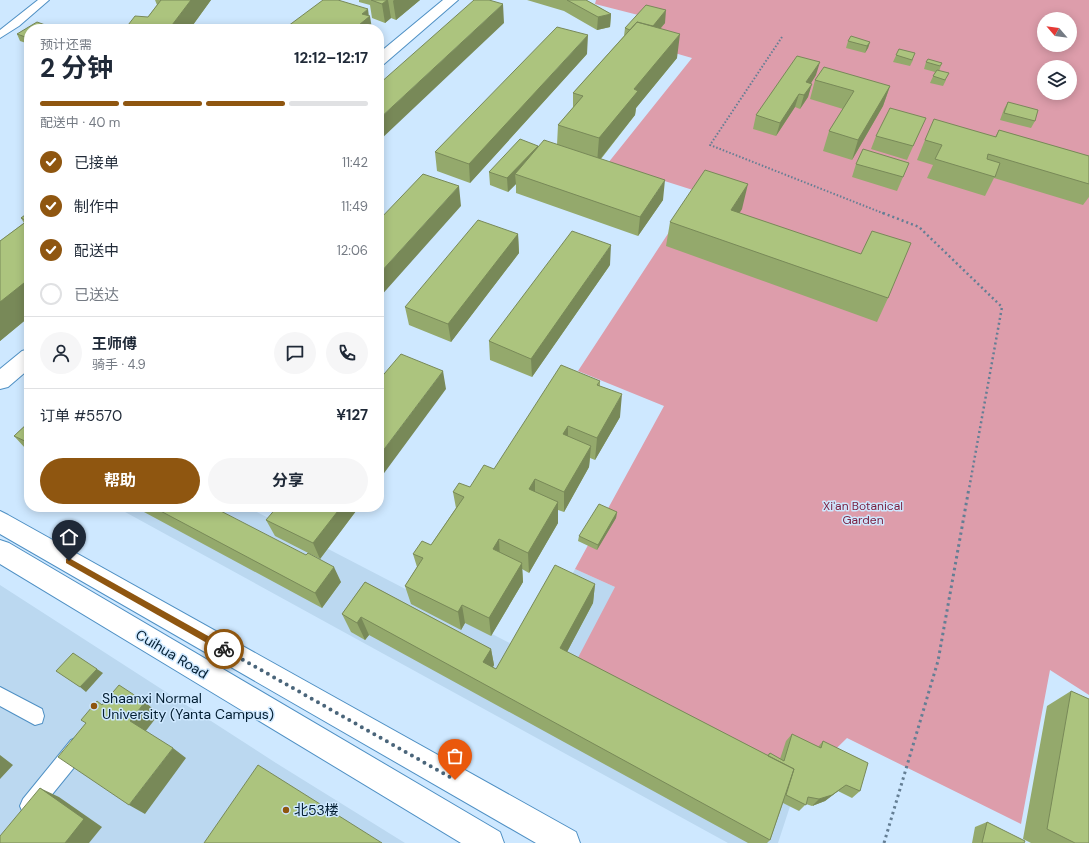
<!DOCTYPE html>
<html lang="zh">
<meta charset="utf-8">
<style>
body{margin:0;font-family:"DM Sans","Noto Sans SC",sans-serif;background:#f6f6f7;color:#1f2937;height:100vh;display:flex;flex-direction:column;font-size:15px;white-space:nowrap}
*{box-sizing:border-box;margin:0}
p{font-size:13px;color:#747a83}
.icon{flex:none;width:22px;height:22px;fill:none;stroke:currentColor;stroke-width:2;stroke-linecap:round;stroke-linejoin:round}
.map{position:relative;flex:1;overflow:hidden}
.side{position:absolute;left:24px;top:24px;width:360px;height:488px;display:flex;flex-direction:column;background:#fff;border-radius:16px;box-shadow:0 2px 10px #0003}
.side>*{flex:none}
.needle{width:26px;rotate:298deg}
.fabs{position:absolute;left:1037px;top:12px;display:grid;gap:8px}
.fabs a{display:grid;place-items:center;width:40px;height:40px;border-radius:50%;background:#fff;box-shadow:0 2px 10px #0003;font-size:20px}
.pin{position:absolute;display:grid;place-items:center;width:34px;height:34px;color:#fff;margin:-41px -17px;border-radius:50% 50% 50% 0;rotate:-45deg;box-shadow:0 0 4px #0007}
.pin .icon{rotate:45deg}
.courier{position:absolute;display:grid;place-items:center;width:40px;height:40px;margin:-20px;border:3px solid #8f5610;border-radius:50%;background:#fff;color:#222;box-shadow:0 1px 5px #0007}
.headline em{font-style:normal;font-weight:700}
.headline div{display:flex;flex-direction:column-reverse}
.headline{display:flex;align-items:center;justify-content:space-between;height:68px;padding:0 16px}
h1{font-size:26px;font-weight:700;line-height:30px}
.bar{display:grid;grid-template-columns:repeat(4,1fr);gap:6px 4px;align-content:center;height:48px;padding:0 16px}
.bar i{height:5px;border-radius:3px;background:#e0e1e3}
.bar .on{background:#8f5610}
.bar p{grid-column:span 4}
.line{display:flex;align-items:center;gap:10px;padding:0 16px;border-top:1px solid #e0e1e3}
.line div{flex:1}
.round{display:grid;place-items:center;flex:none;width:42px;height:42px;border-radius:21px;background:#f6f6f7}
ol{padding:0 16px;list-style:none}
li{display:flex;align-items:center;gap:12px;height:44px}
li p{margin-inline-start:auto}
li .icon{padding:4px;border-radius:50%;background:#8f5610;color:#fff;stroke-width:4}
li:last-child{color:#747a83}
li i{width:22px;height:22px;border:2px solid #e0e1e3;border-radius:50%}
.action{display:flex;gap:8px;margin-top:auto;padding:8px 16px}
.action a{flex:1;height:46px;border-radius:24px;background:#8f5610;color:#fff;font-size:16px;font-weight:700;line-height:46px;text-align:center}
.action a+a{background:#f6f6f7;color:#1f2937}
.map>svg:first-child{display:block}
.built{fill:#bbd8f0}
.green{fill:#dd9dab;fill-rule:evenodd}
.lines{fill:none;stroke-linecap:round;stroke-linejoin:round}
.lane-casing{stroke:#4f90c4;stroke-width:2}
.secondary-casing{stroke:#4f90c4;stroke-width:2}
.path-far2{stroke:#647e94;stroke-width:2;stroke-dasharray:1.5 2;stroke-linecap:butt}
.path-far1{stroke:#647e94;stroke-width:2.5;stroke-dasharray:2 3;stroke-linecap:butt}
.path{stroke:#647e94;stroke-width:3;stroke-dasharray:2.5 3.5;stroke-linecap:butt}
.lane{fill:#fff;fill-rule:evenodd}
.secondary{fill:#fff;fill-rule:evenodd}
.wall{fill:#94a96c}
.shaded-wall{fill:#788958}
.building{fill:#acc47e;stroke:#788958}
.route{fill:#8f5610}
.done{stroke:#4a657a;stroke-width:4;stroke-dasharray:0 7.2}
.poi-dot{fill:#8f5610;stroke:#cee8ff;stroke-width:1.5}
.labels{text-anchor:middle;dominant-baseline:central;stroke-width:3;stroke-linejoin:round;paint-order:stroke}
.park-label{font-size:12px;fill:#791d3d;stroke:#cee8ff}
.near-street-label{font-size:14px;fill:#031e32;stroke:#cee8ff}
.near-poi-label{font-size:14px;fill:#031e32;stroke:#cee8ff;text-anchor:start}
</style>
<div class="map">
<svg width="1089" height="843" viewBox="0 0 1089 843">
<rect width="100%" height="100%" fill="#cee8ff"/>
<path class="built" d="M116,507H247L531,654L575,569L615,587L796,788L778,843H728Z
M0,585L276,763L405,843H0Z"/>
<path class="green" d="M596,0H1089V695L1050,670L1021,824L847,738L796,788L571,671L615,587L575,569L664,406L578,371L696,191L608,163L692,58L633,41L650,18L595,4ZM1044,19H1070V45H1044ZM1044,67H1070V93H1044Z"/>
<g class="lines">
<g class="lane-casing">
<path id="lane" d="M38,0H49L19,26L0,38V30Z
M0,687L42,709L44,716L42,723L35,725L0,706Z
M78,737L85,740L88,747L85,754L37,813L30,816L23,813L20,806L23,799L71,740Z"/>
</g>
<g class="secondary-casing">
<path id="secondary" d="M443,0H458L384,64L379,66V53Z
M29,349V369L8,387L0,389V369L22,351Z
M0,511L8,515L576,832L580,843H536L0,534Z
M0,540L9,543L500,832L504,843H461L0,564Z"/>
</g>
<path class="path-far2" d="M782,37L710,145L885,214"/>
<path class="path-far1" d="M883,213L919,227L1002,307L969,489"/>
<path class="path" d="M884,843L938,661L969,488"/>
<use href="#lane" class="lane"/>
<use href="#secondary" class="secondary"/>
</g>
<path class="wall" d="M155,0H211L190,29L148,17L157,5Z
M359,0H420L396,20L391,18L385,23L372,18L370,5L359,2Z
M527,0H586L611,14L610,27L597,30L564,11Z
M665,23L661,28L677,58L636,108L635,115L601,159L663,200L638,236L516,193V184L508,192L490,185L489,172L538,148L557,145L558,125L573,108V93L624,36L625,28Z
M29,29V44L20,41L17,34Z
M848,41L870,42L868,48L865,53L846,48Z
M899,49L913,60L910,66L893,62Z
M587,54L470,183L437,171L435,152Z
M926,62L942,63L939,71L946,80L943,86L930,83L935,72L924,69Z
M816,75L811,83L808,97L800,109L795,107L776,136L753,129L756,115Z
M815,80L890,86L883,106L852,160L823,151L829,131L843,109L810,99Z
M1008,102L1035,121L1031,128L1000,120L1004,109Z
M999,130L1089,156V197L1083,205L994,178L985,196L927,178L933,165L917,160L925,140L995,137Z
M920,131L907,160L871,149L876,136Z
M909,163L897,191L852,177L856,164Z
M742,209L739,213L888,298L877,322L666,246L670,222Z
M29,212V317L0,341V241L24,223L21,218Z
M518,234L519,253L451,342L409,325L405,307Z
M610,265L532,377L490,360L489,341Z
M600,381V386L620,417L595,460L590,458L589,467L564,512L558,510V523L529,573L522,569L523,582L491,636L465,623L461,630L411,604L405,586L417,567L413,554L431,545L456,508L453,492L470,487L494,469Z
M29,422V450L25,448L14,436Z
M141,507H213L341,582L322,608L144,512Z
M359,507L320,559L275,536L266,520Z
M617,512L616,518L597,550L578,541L579,536Z
M365,582L491,649L494,665L493,667L496,669L595,584L593,603L567,652L767,755L770,753L780,759L786,741L792,734L818,747L823,741L860,791L852,798L838,791L825,801L812,806L806,804L799,811L783,803L770,840L767,843H748L369,635L365,640L351,632L342,614Z
M1071,691L1089,843H1031L1023,839L1047,706Z
M987,822L1024,843H972L975,827Z"/>
<path class="shaded-wall" d="M191,0H211L190,29H169Z
M387,0H388L391,18L385,23L382,4Z
M394,0H420L396,20L393,1Z
M503,4L504,23L379,141V119Z
M368,9L369,17L370,16L372,29H354L362,14Z
M666,10L665,23L644,47L646,34Z
M611,14L610,27L597,30L598,17Z
M48,26L49,29H43Z
M680,34L677,58L636,108L635,115L597,163L599,138L634,89Z
M588,35L587,54L470,183L469,164Z
M870,42L868,48L865,53L867,46Z
M820,62L816,75L803,96L806,82Z
M812,84L808,97L800,109L804,95Z
M890,86L883,106L852,160L858,140Z
M799,94L795,107L776,136L780,123Z
M538,146V159L515,174L516,184L508,192L507,178Z
M665,180L663,200L638,236L640,217Z
M748,184L742,209L726,234L731,210Z
M459,186L461,206L379,298V274Z
M518,234L519,253L451,342L448,324Z
M611,245L610,265L532,377L531,359Z
M29,279V317L0,341V302Z
M443,371L446,389L379,480V456Z
M622,394L620,417L595,460L597,438Z
M568,426V448L563,434Z
M591,446L589,467L564,512V492Z
M535,479V500L529,489Z
M558,502V523L529,573L528,553Z
M341,507H359L320,559L313,543Z
M617,512L616,518L597,550L598,545Z
M499,539L500,559L493,549Z
M522,563L523,582L491,636L489,618Z
M334,567L341,582L322,608L315,593Z
M595,584L593,603L560,665V648Z
M462,605L465,623L461,630L458,612Z
M361,617L369,635L365,640L357,623Z
M491,649L494,665L486,678L483,662Z
M97,669L103,673L86,692L80,687Z
M145,702L159,714L145,732L130,721Z
M173,748L186,758L145,814L129,805Z
M0,755L13,765L0,779Z
M846,785L825,801L812,806L819,799Z
M40,788L59,797L102,827L89,843H65Z"/>
<path class="building" d="M161,0H191L169,29H125L135,16L148,17Z
M323,0H338L368,9L362,14L370,16L354,29H284Z
M371,0H387L382,4Z
M474,0H489L503,4L379,119V84Z
M567,0H586L611,14L598,17Z
M646,5L666,10L653,26L637,22L630,30L625,28Z
M37,22L48,26L43,29H29V38H28L17,34Z
M637,22L680,34L634,89L638,91L599,138L558,125L583,96L573,93Z
M557,27L588,35L469,164L435,152Z
M851,36L870,42L867,46L848,41Z
M899,49L915,53L912,60L896,55Z
M797,56L820,62L806,82L812,84L804,95L799,94L780,123L756,115Z
M928,59L942,63L940,66L926,62Z
M824,67L890,86L858,140L829,131L854,91L815,80Z
M937,70L949,73L945,80L933,76Z
M1008,102L1038,110L1035,121L1004,113Z
M890,108L926,118L913,146L876,136Z
M934,119L996,137L999,130L1089,156V184L988,154L987,159L1000,163L995,177L935,159L942,145L925,140Z
M520,139L538,146L507,178L489,172Z
M544,140L665,180L640,217L515,174Z
M863,149L909,163L903,177L856,164Z
M705,170L748,184L731,210L861,254L872,231L911,243L888,298L670,222Z
M423,174L459,186L379,274V220Z
M29,212V279L0,302V241L27,221L21,218Z
M478,220L518,234L448,324L405,307Z
M572,231L611,245L531,359L489,341Z
M401,354L443,371L379,456V380Z
M561,365L600,381L597,385L622,394L597,438L568,426L563,434L591,446L564,492L535,479L529,489L558,502L528,553L499,539L493,549L522,563L489,618L462,605L458,612L405,586L423,558L413,554L422,541L431,545L464,497L453,492L459,483L470,487L484,465L494,469Z
M29,422V443L14,436Z
M599,504L617,512L598,545L579,536Z
M153,507H213L306,555L308,553L334,567L315,593Z
M277,507H341L313,543L266,520Z
M555,565L595,584L560,648L794,769L770,840L361,617L357,623L342,614L365,582L491,649L483,662L496,669Z
M73,653L97,669L80,687L56,671Z
M119,685L145,702L130,721L173,748L129,805L58,757L86,723L81,720L97,701L102,705Z
M1071,691L1089,699V843H1075L1047,829Z
M792,734L821,748L823,741L868,763L860,791L846,785L832,795L819,799L808,797L806,805L786,795L794,769L768,756L770,753L784,761Z
M258,765L382,843H204Z
M40,788L84,819L65,843H0V836Z
M987,822L1025,841L1024,843H982Z"/>
<path class="route" d="M69,558L226,646V651H221L66,563V559Z"/>
<g class="lines">
<path class="done" d="M224,649L455,780"/>
</g>
<g class="poi-dot">
<circle cx="94" cy="706" r="4"/>
<circle cx="286" cy="810" r="4"/>
</g>
<g class="labels">
<g class="park-label">
<text x="863" y="506">Xi'an Botanical<tspan x="863" dy="14">Garden</tspan></text>
</g>
<g class="near-street-label">
<text transform="translate(172 654) rotate(31)">Cuihua Road</text>
</g>
<g class="near-poi-label">
<text x="102" y="698">Shaanxi Normal<tspan x="102" dy="16">University (Yanta Campus)</tspan></text>
<text x="294" y="810">北53楼</text>
</g>
</g>
</svg>
<div class="fabs">
<a><svg class="needle" viewBox="-14 -14 28 28"><path d="M0-13l5 13h-10z" fill="#e53935"/><path d="M0 13l5-13h-10z" fill="#747a83"/></svg></a>
<a><svg class="icon" aria-label="layers" viewBox="0 0 24 24"><path d="M12 4l9 5-9 5-9-5zM3 14l9 5 9-5"/></svg></a>
</div>
<div class="pin" style="left:455px;top:780px;background:#ea580c"><svg class="icon" aria-label="bag" viewBox="0 0 24 24"><path d="M5 8h14l-1 12H6zM9 8a3 3 0 0 1 6 0"/></svg></div>
<div class="pin" style="left:69px;top:561px;background:#1f2937"><svg class="icon" aria-label="home" viewBox="0 0 24 24"><path d="M3 11l9-7 9 7M6 9v11h12V9"/></svg></div>
<div class="courier" style="left:224px;top:649px"><svg class="icon" aria-label="bike" viewBox="0 0 24 24"><circle cx="6" cy="16" r="4"/><circle cx="18" cy="16" r="4"/><path d="M6 16l4-8h5l3 8M10 8l3 8H6M13 5h3"/></svg></div>
<section class="side">
<div class="headline"><div><h1>2 分钟</h1><p>预计还需</p></div><em>12:12–12:17</em></div>
<div class="bar"><i class="on"></i><i class="on"></i><i class="on"></i><i></i><p>配送中 · 40 m</p></div>
<ol>
<li><svg class="icon" aria-label="check" viewBox="0 0 24 24"><path d="M5 12l5 5 9-10"/></svg>已接单<p>11:42</p></li>
<li><svg class="icon" aria-label="check" viewBox="0 0 24 24"><path d="M5 12l5 5 9-10"/></svg>制作中<p>11:49</p></li>
<li><svg class="icon" aria-label="check" viewBox="0 0 24 24"><path d="M5 12l5 5 9-10"/></svg>配送中<p>12:06</p></li>
<li><i></i>已送达</li>
</ol>
<div class="line" style="height:72px"><a class="round"><svg class="icon" aria-label="person" viewBox="0 0 24 24"><circle cx="12" cy="8" r="4"/><path d="M4 21q1-7 8-7t8 7"/></svg></a><div><b>王师傅</b><p>骑手 · 4.9</p></div><a class="round"><svg class="icon" aria-label="chat" viewBox="0 0 24 24"><path d="M4 5h16v11H9l-5 4z"/></svg></a><a class="round"><svg class="icon" aria-label="phone" viewBox="0 0 24 24"><path d="M5 4h4l2 5-3 2q2 4 5 5l2-3 5 2v4C11 20 4 13 5 4z"/></svg></a></div>
<div class="line" style="height:52px"><div>订单 #5570</div><b>¥127</b></div>
<div class="action"><a>帮助</a><a>分享</a></div>
</section>
</div>
